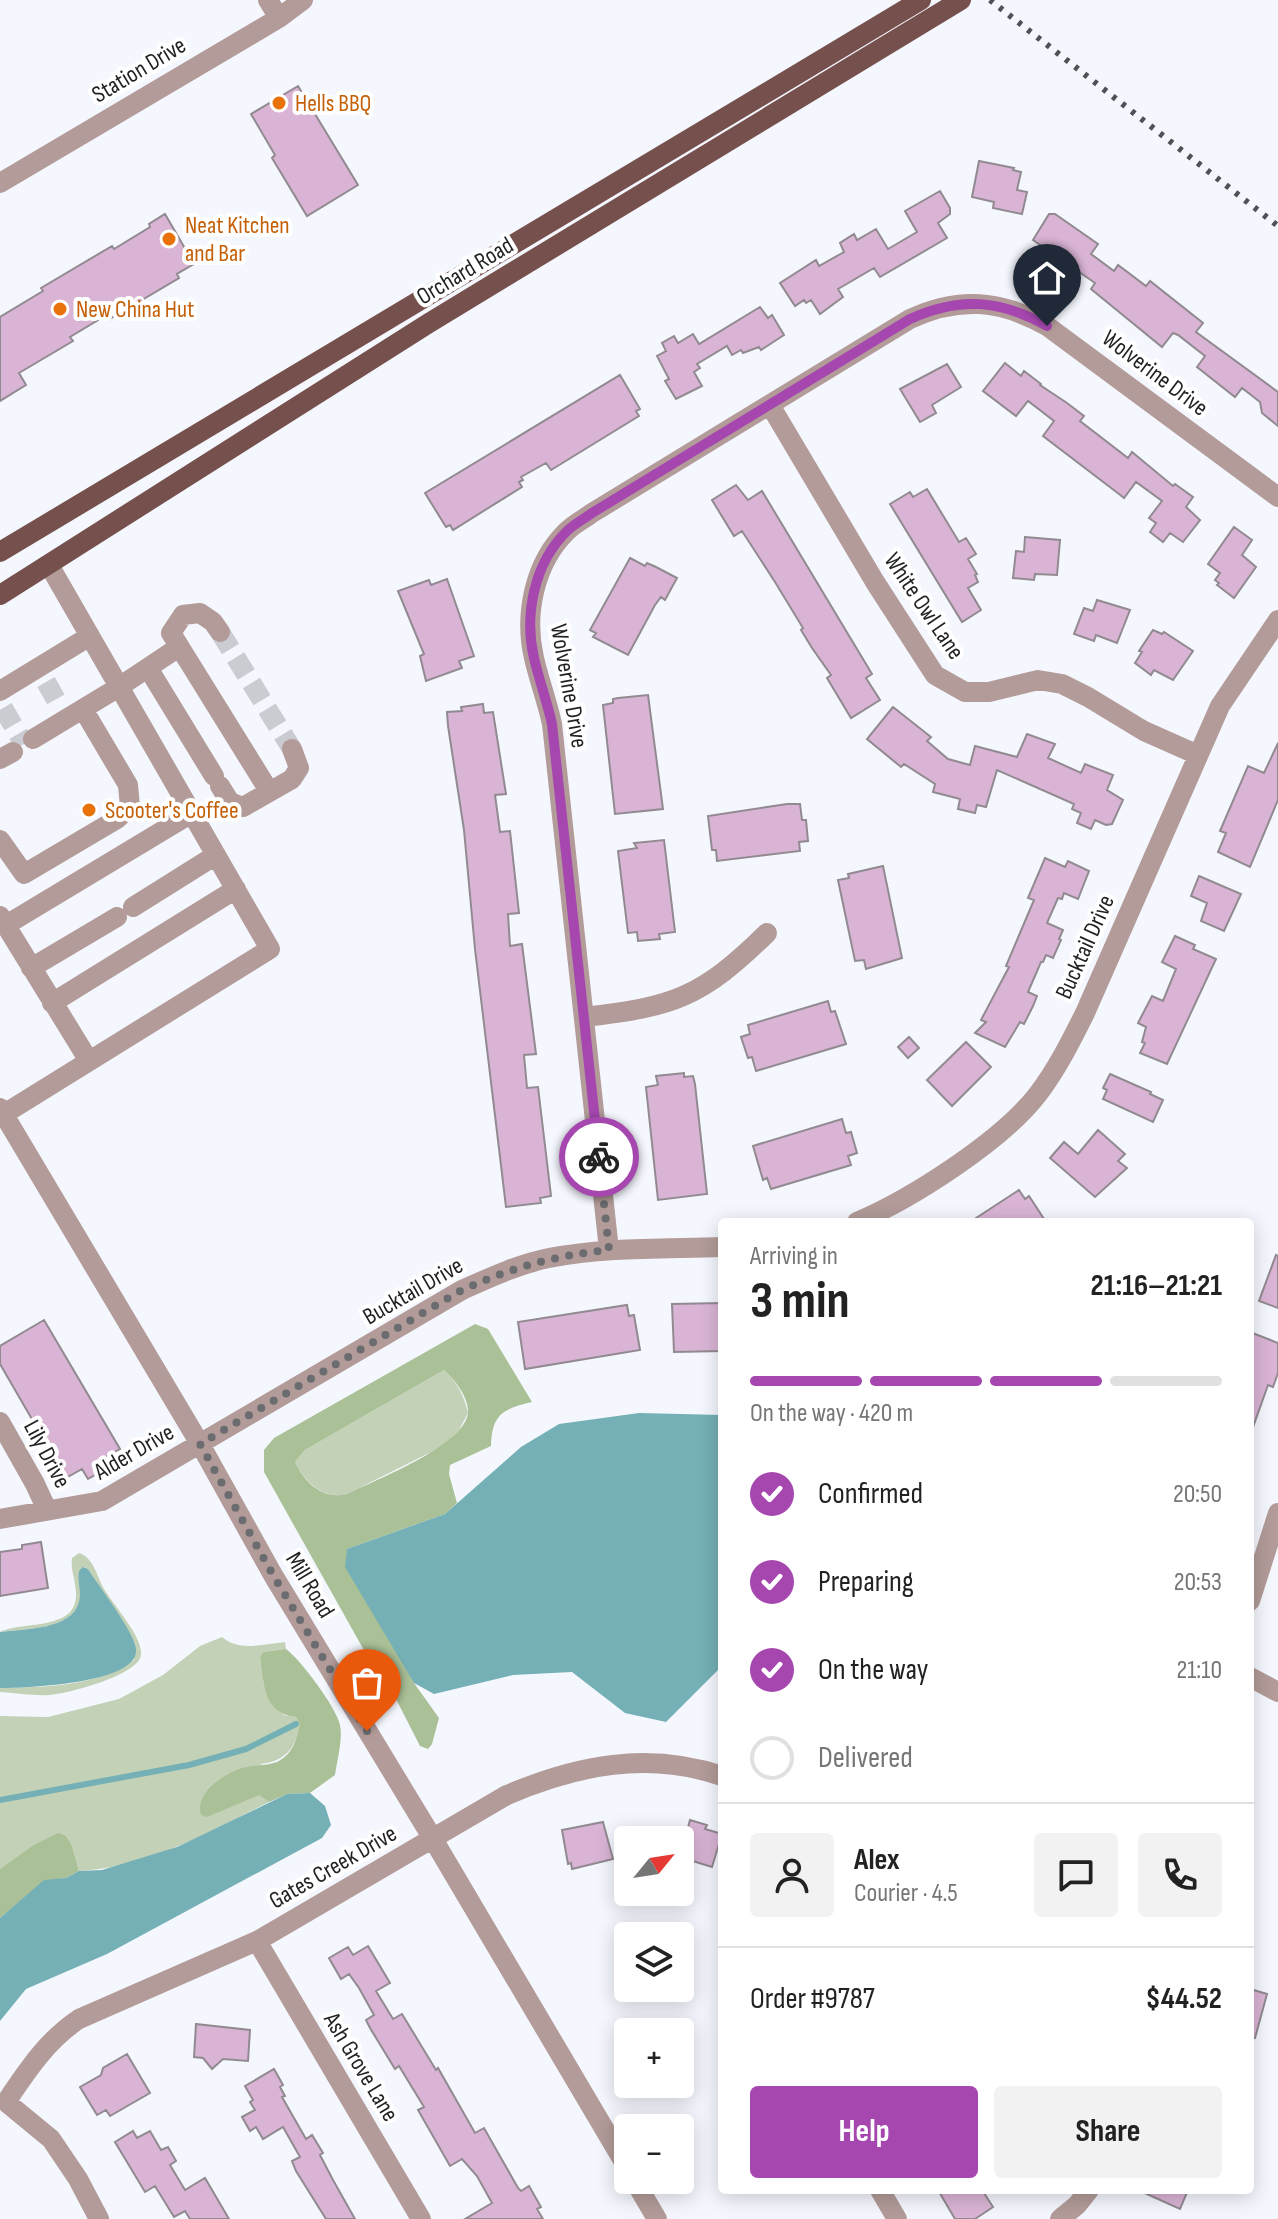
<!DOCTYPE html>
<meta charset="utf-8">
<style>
body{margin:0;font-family:"Sofia Sans Condensed",sans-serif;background:#f2f2f2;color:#222;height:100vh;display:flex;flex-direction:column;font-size:30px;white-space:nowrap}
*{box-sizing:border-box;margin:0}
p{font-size:26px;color:#767676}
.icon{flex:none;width:44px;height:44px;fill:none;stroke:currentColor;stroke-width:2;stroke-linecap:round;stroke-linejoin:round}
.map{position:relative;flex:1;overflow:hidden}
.sheet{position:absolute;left:718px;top:1218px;width:536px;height:976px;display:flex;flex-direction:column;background:#fff;border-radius:8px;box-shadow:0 4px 20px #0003}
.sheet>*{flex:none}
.needle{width:52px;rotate:60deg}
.fabs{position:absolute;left:614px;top:1826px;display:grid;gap:16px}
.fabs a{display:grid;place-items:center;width:80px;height:80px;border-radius:8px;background:#fff;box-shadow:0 4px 20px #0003;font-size:40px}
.pin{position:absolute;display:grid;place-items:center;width:68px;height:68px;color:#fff;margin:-82px -34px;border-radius:50% 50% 50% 0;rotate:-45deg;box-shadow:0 0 8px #0007}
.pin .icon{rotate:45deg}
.courier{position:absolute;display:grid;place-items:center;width:80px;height:80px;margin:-40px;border:6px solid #a647b0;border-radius:50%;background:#fff;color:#222;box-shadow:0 2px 10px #0007}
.summary em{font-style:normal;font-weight:700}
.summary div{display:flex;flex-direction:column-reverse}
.summary{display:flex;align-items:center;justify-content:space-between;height:136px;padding:0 32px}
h1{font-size:52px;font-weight:700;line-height:60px}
.bar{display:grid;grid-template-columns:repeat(4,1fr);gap:12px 8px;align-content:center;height:96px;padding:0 32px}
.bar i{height:10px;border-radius:6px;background:#e0e0e0}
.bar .current{background:#a647b0}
.bar p{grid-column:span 4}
.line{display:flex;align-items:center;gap:20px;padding:0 32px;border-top:2px solid #e0e0e0}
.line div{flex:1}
.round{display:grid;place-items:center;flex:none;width:84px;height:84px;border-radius:8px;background:#f2f2f2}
ol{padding:0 32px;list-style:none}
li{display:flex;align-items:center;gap:24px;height:88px}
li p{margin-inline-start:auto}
li .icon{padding:8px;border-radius:50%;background:#a647b0;color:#fff;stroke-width:4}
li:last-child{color:#767676}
li i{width:44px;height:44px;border:4px solid #e0e0e0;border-radius:50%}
.cta{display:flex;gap:16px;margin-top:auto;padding:16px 32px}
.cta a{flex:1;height:92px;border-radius:8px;background:#a647b0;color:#fff;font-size:32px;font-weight:700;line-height:92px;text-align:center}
.cta a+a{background:#f2f2f2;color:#222}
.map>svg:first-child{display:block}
.green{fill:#c3d1b7}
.forest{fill:#aac097;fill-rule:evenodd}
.water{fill:#74b0b5}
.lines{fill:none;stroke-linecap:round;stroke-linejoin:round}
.stream{stroke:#74b0b5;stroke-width:6}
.building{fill:#dab4d5;stroke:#918a90;stroke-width:2}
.minor-tunnel{stroke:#caccd2;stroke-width:20;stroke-dasharray:20 10;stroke-linecap:butt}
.minor{stroke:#b29b98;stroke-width:20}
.major{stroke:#76504c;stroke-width:20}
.rail{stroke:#4f5154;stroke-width:6;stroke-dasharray:4 8;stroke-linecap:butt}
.done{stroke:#6a6c70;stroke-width:8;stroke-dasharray:0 14.4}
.route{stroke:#a647b0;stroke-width:10}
.food-dot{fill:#e8710a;stroke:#fff;stroke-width:3}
.labels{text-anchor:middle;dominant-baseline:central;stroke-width:8;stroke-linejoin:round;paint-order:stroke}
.street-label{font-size:24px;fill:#1f2123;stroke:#fff}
.food-label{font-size:24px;fill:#c56008;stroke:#fff;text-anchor:start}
</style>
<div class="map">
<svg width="1278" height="2219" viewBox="0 0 1278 2219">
<rect width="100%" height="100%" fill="#f5f7fe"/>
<path class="green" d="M444,1370C457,1382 464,1395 468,1413L459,1430L443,1446L347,1494C323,1500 305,1482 295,1462L305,1450Z
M79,1553C95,1558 97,1579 106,1592C115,1607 143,1637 141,1655C139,1675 67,1694 49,1695C33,1696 16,1693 0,1692V1688C45,1687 95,1687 134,1660L131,1636L88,1569L84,1567C82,1579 83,1595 78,1606C67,1630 22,1629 0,1632C21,1621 74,1631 76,1597C77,1583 70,1571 72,1558Z
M222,1637C239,1652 264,1644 285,1642L286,1649L263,1652L260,1657L264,1685L284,1715L296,1717L301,1724C295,1748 286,1761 261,1764L260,1795L269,1802C209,1832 147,1868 79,1871L72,1846L0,1869V1716L48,1717L119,1699L163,1675L200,1646Z"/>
<path class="forest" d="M475,1324L488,1329L532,1402C502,1409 492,1415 491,1446L450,1465L449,1474L457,1503L445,1514L347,1549L414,1683L439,1718L432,1744L428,1749L420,1746L397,1701L379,1677L264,1472V1450L274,1438ZM444,1370C454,1379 469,1397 468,1413C464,1446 375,1480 347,1494C323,1500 305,1483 295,1462L305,1450Z
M286,1649C301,1660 336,1707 340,1725C343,1740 337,1760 335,1775L310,1793L287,1794L269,1802L259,1795L207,1817L201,1815C194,1793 224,1774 242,1768C253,1765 269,1766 279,1761C293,1753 297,1739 300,1724L296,1717C263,1713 264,1684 260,1657L263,1652Z
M58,1833L66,1836L72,1846L79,1871L66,1878L44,1881L0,1918V1869L34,1845Z"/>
<path class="water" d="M639,1413L722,1415V1666L666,1722L625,1713L572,1672L513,1675L434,1694L414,1683L345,1567L347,1549L445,1514L521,1447L559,1424Z
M83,1567L88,1569C98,1585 135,1633 136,1649C140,1684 23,1688 0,1688V1632C23,1629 72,1630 79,1602C82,1591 77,1582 79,1571Z
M310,1793L325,1806L331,1825L322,1838L107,1954L26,1989L0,2021V1918L44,1880L66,1878L79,1871L102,1870L177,1847L287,1794Z"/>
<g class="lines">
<path class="stream" d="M0,1800L189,1765L246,1749L296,1724"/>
</g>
<path class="building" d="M298,86L358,185L307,216L272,158L275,155L251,114Z
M979,161L1014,168L1013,170L1021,172L1017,190L1027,192L1022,214L993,208L994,202L972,197Z
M940,191L950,208V214L938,223L947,238L880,277L874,268L838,289L843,297L820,314L811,300L806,303L804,300L795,306L780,283L816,260L819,266L844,252L840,243L854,234L857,240L876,229L888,249L917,232L905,211Z
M165,214L194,264L177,274L179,278L108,320L105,316L70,337L73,341L19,373L26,385L0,401V317L43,291L41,288L112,246L114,249L150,227L149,224Z
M1049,214H1055L1098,244L1091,254L1114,271L1118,265L1146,286L1150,281L1203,323L1196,332L1278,392V426L1262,413L1260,402L1242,388L1235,397L1197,367L1205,356L1178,335L1173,333L1162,347L1091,289L1095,283L1033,240Z
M760,307L768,318L772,315L784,335L761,350L759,347L743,353L741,350L732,355L727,346L697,364L700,368L694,372L702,386L676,399L665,381L669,379L657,356L666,351L662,343L674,336L678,343L693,334L699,344Z
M1005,363L1021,376L1024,371L1041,384L1040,385L1067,403L1084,416L1080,421L1128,458L1132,452L1173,486L1175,484L1193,497L1186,507L1200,520L1183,542L1170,533L1163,542L1150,532L1156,523L1149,518L1162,501L1136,482L1124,498L1119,494L1043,436L1054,421L1028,401L1016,416L983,391Z
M947,364L961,387L932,405L936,413L920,422L900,389Z
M620,375L640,409L636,411L639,416L551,470L546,463L521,477L523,480L519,482L522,487L453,530L450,525L446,527L425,493Z
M736,485L748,500L762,491L872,674L866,678L880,700L851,718L827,678L831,675L812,648L801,630L803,628L775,582L742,531L734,536L712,500Z
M927,489L959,542L966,538L976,554L968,559L977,574L975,575L978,582L968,588L981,610L962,622L890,504L910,492L913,497Z
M1234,527L1252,540L1242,555L1256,567L1234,598L1217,585L1219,583L1215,580L1220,573L1208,564Z
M1025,537L1060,540L1057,575L1035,574L1034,580L1013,578L1016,551L1024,552Z
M630,558L645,566L647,563L656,567L677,578L665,600L661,597L655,605L628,655L593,637L596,633L590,630Z
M447,579L474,656L459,661L462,668L426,681L420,656L424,654L398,591L429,580L431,585Z
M1097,600L1130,610L1117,643L1096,635L1094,641L1074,634L1084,608L1093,611Z
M1153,630L1162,634L1164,632L1193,651L1173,680L1154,670L1151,675L1135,663L1142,652L1139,651Z
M648,695L663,809L615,814L603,705L613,703V699L618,698Z
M483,704L484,713L493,712L506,794L495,795L500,832L510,831L519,913L508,914L510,946L522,944L536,1054L524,1055L527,1088L538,1087L551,1196L540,1198L541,1203L506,1207L475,949L464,830L448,726L447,712L462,711L461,707Z
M893,707L931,737L927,741L948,759L970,765L975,746L1017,757L1027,734L1055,744L1048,758L1081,773L1085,764L1113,775L1107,790L1123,800L1112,824L1106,825L1095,820L1091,829L1077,823L1081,813L1072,809L1074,804L997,770L986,807L977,805L975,813L958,809L960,799L933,792L935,784L904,764L901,767L867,739Z
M1278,743V800L1250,867L1218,852L1226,833L1220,831L1248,766L1264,773Z
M787,804H800L802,820H806L808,841L799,842L800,851L717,861L716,850H712L708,816Z
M664,840L675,932L659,934L660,939L638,941L637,932L628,933L618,851L637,848L634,843Z
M1045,858L1065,867L1068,861L1089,871L1078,899L1064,893L1062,899L1058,898L1047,923L1063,930L1059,939L1061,940L1053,958L1046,955L1043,962H1041L1028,992L1037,996L1033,1006L1024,1024L1020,1022L1005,1047L975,1033L986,1022L981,1020L1009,967L1006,966L1034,900L1028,898Z
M883,866L902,958L866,969L864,960L855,961L838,880L849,878L848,874Z
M1199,876L1241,894L1224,931L1201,921L1207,903L1191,896Z
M1175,936L1195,945L1193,949L1216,959L1167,1064L1140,1053L1145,1043L1142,1042L1146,1027L1138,1023L1152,996L1163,1001L1176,969L1162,962Z
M828,1001L831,1012L835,1011L846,1044L756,1071L752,1057L748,1058L741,1037L750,1034L748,1025Z
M909,1037L919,1048L908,1058L898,1047Z
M966,1042L991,1067L952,1106L927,1080Z
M684,1073V1077L693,1076L695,1084L707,1194L658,1200L646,1087L658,1085L656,1076Z
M1110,1074L1151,1092L1150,1094L1163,1100L1153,1122L1103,1099L1107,1090L1103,1088Z
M842,1119L846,1133L851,1132L857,1153L848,1156L851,1165L771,1189L767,1178L763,1180L753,1146Z
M1098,1130L1125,1154L1118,1161L1127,1168L1095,1197L1050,1158L1064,1142L1078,1154Z
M1019,1190L1025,1199L1029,1196L1046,1222H970Z
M1276,1255L1278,1256V1308L1259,1301Z
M722,1303V1351L674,1352L672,1304Z
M627,1305L629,1316L634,1315L640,1350L525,1369L518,1322Z
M44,1320L120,1449L104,1458L109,1467L88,1479L82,1469L66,1478L0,1364V1346Z
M1250,1332L1278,1343V1373L1273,1387L1268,1385L1252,1430Z
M41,1542L48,1588L0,1596V1552L22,1549V1545Z
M690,1820L707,1825L705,1829L722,1834L712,1867L680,1857Z
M603,1822L613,1859L572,1869L571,1863L568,1864L562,1830Z
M368,1946L390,1983L376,1991L393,2019L402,2014L436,2070L438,2068L475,2133L484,2128L518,2188L521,2191L529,2186L541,2207L537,2209L543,2219H465L492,2203L477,2176L462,2159L450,2166L418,2110L424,2107L399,2066L395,2069L370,2028L366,2020L374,2015L359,1988L349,1974L341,1979L329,1958L348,1947L353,1955Z
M1250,1989L1267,1994L1255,2038H1250Z
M196,2024L250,2030L248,2061L223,2059L212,2069L203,2058L194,2057Z
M127,2054L150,2093L110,2116L106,2110L97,2115L80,2087L101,2075L103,2068Z
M274,2069L283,2085L280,2087L285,2096L282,2097L306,2139L312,2135L323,2153L320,2155L333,2180L355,2219H326L296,2171L292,2161L300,2157L283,2127L263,2139L256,2127L250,2131L242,2117L255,2110L250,2102L253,2100L245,2086Z
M133,2131L137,2138L150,2131L161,2150L168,2147L176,2161L170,2165L185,2190L205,2178L229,2219H190L185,2211L174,2217L155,2186L145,2192L115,2142Z
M938,2190H982L993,2207L975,2219H955Z
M1138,2190H1188L1180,2209Z"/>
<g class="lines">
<path class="minor-tunnel" d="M220,632L292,749
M46,682L59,705
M3,708L24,744"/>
<path class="minor" d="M268,0L279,18
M0,183L279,18L303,0
M770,405L875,582L935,675L965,692H989L1038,680L1062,684L1088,697L1144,731L1198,755
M220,632L213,622L200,613L183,615L171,633L269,791
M148,668L214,776
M0,691L90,636
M33,739L119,687L179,647
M0,759L13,752
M220,786L230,802L243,807L292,779L299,768L292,749
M0,840L24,874L117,819L130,807L128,785L83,709
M133,907L216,855
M0,916L89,1061
M6,925L192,813
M31,968L117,917
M52,1003L236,889
M584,1017C674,1007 702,997 767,933
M0,1108L200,1444L273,1575L433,1839L628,2169
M4,1114L270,949L49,565
M857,1222C911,1199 1002,1141 1038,1094C1057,1069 1071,1041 1085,1013L1220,706L1278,620
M609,1250L552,724C547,701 539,680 534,658C524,615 534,563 567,531C574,524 584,519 592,513L910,319C959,296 1001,300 1047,326L1278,497
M0,1422L35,1484L47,1510
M0,1519L102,1501L462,1290C491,1277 519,1264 549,1258C606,1247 665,1249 722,1247
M1250,1601L1278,1513
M1250,1677L1278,1692
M257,1941L421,2219
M6,2102C27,2071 47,2040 79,2019L257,1941L507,1795C577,1765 648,1751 722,1776
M6,2102L51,2139L78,2179L99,2219
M634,2180L657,2219
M880,2190L897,2219
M1060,2219L1077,2205L1089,2190"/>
<path class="major" d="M0,552L921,0
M0,595L429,323L961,0"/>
<path class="rail" d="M990,0L1278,226"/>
</g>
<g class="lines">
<path class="done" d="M367,1731L273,1575L200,1444L462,1290C511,1268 556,1255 609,1250L599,1157"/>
<path class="route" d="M599,1157L552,724C547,701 539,680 534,658C524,615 534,563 567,531C574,524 584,519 592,513L910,319C960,296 1001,300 1047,326"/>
</g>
<g class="food-dot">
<circle cx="279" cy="103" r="8"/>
<circle cx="169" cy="239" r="8"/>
<circle cx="60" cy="309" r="8"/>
<circle cx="89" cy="810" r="8"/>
</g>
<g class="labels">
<g class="street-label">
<text transform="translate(139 70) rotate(-31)">Station Drive</text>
<text transform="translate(465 271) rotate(-31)">Orchard Road</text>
<text transform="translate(1155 373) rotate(37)">Wolverine Drive</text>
<text transform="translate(924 606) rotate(56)">White Owl Lane</text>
<text transform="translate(569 686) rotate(80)">Wolverine Drive</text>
<text transform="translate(1085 947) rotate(-66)">Bucktail Drive</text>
<text transform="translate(413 1291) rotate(-30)">Bucktail Drive</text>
<text transform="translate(134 1452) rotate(-30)">Alder Drive</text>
<text transform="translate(47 1454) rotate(62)">Lily Drive</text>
<text transform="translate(310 1585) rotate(59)">Mill Road</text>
<text transform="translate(333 1867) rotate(-30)">Gates Creek Drive</text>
<text transform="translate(361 2067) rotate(59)">Ash Grove Lane</text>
</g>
<g class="food-label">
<text x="295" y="103">Hells BBQ</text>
<text x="185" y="225">Neat Kitchen<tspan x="185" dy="28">and Bar</tspan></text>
<text x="76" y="309">New China Hut</text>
<text x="105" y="810">Scooter's Coffee</text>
</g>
</g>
</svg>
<div class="fabs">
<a><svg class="needle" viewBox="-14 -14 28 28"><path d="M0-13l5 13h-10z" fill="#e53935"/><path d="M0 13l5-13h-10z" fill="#767676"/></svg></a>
<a><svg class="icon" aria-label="layers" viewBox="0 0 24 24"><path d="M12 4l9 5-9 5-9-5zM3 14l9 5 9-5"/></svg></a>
<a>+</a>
<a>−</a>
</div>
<div class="pin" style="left:367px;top:1731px;background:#ea580c"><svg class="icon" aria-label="bag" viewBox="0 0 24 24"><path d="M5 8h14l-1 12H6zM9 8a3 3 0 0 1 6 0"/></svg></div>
<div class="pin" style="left:1047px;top:326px;background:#1f2937"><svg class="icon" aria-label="home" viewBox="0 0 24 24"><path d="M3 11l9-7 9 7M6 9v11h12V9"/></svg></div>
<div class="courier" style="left:599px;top:1157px"><svg class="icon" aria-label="bike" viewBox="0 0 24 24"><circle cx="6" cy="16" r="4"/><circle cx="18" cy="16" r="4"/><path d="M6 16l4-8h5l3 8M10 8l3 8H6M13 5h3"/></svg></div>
<section class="sheet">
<div class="summary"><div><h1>3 min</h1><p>Arriving in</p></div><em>21:16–21:21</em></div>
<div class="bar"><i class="current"></i><i class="current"></i><i class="current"></i><i></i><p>On the way · 420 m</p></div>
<ol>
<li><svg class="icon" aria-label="check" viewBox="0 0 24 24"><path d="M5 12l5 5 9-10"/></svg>Confirmed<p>20:50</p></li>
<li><svg class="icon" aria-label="check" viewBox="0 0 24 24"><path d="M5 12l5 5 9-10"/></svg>Preparing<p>20:53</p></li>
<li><svg class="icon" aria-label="check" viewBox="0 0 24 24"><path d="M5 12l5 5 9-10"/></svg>On the way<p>21:10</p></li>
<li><i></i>Delivered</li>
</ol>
<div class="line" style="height:144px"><a class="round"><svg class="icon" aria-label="person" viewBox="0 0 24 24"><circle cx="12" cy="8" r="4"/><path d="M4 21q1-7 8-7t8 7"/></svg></a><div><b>Alex</b><p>Courier · 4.5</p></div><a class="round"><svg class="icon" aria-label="chat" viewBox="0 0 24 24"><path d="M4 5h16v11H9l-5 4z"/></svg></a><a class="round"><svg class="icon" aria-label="phone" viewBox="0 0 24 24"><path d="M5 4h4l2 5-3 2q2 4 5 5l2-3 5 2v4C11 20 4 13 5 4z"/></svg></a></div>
<div class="line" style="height:104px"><div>Order #9787</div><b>$44.52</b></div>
<div class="cta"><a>Help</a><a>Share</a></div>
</section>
</div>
